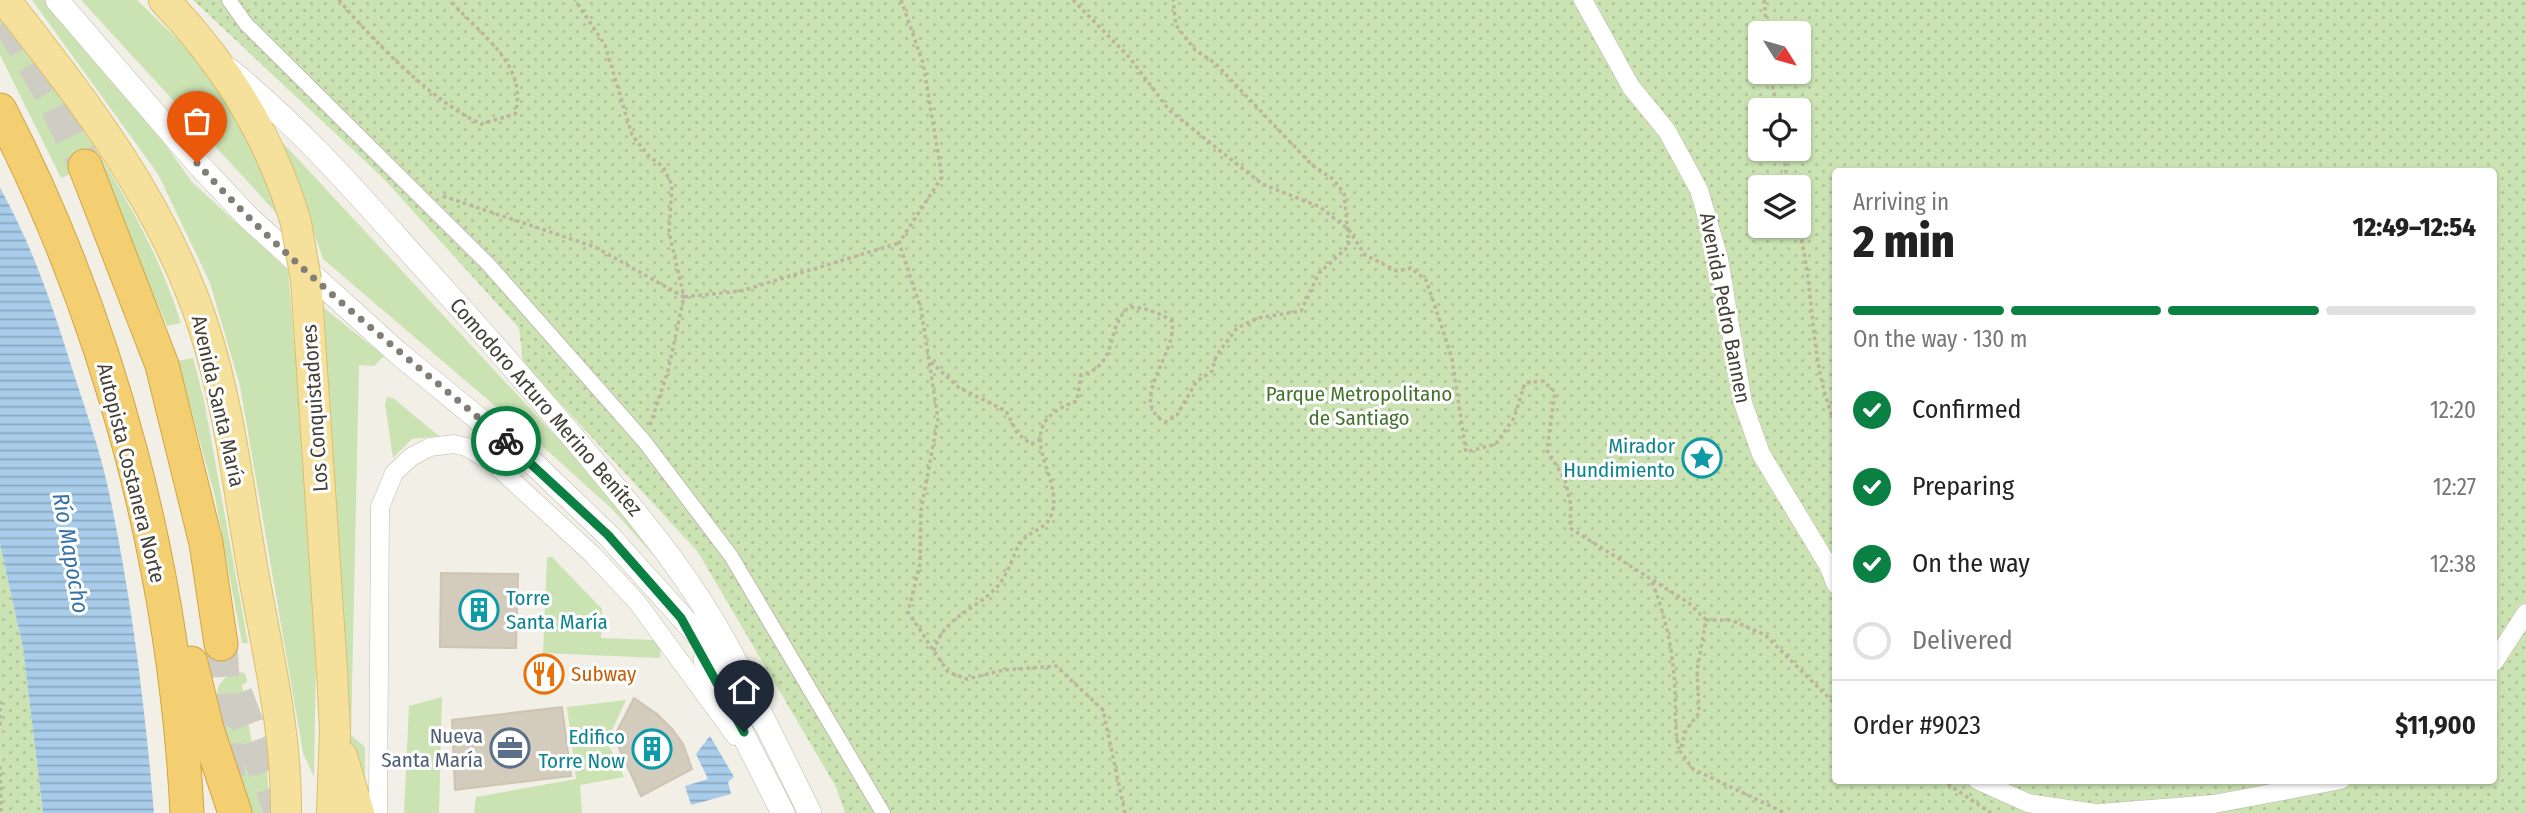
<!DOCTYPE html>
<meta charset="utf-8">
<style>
body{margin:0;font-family:"Fira Sans Condensed",sans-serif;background:#f6f6f6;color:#222;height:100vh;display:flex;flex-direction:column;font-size:26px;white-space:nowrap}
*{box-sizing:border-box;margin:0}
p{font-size:23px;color:#767676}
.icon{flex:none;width:38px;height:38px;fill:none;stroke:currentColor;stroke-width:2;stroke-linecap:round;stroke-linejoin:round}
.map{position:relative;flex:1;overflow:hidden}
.panel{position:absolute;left:1832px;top:168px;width:665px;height:616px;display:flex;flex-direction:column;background:#fff;border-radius:7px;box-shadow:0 2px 5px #0004}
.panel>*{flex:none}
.needle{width:46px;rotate:127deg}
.tools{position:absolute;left:1748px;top:21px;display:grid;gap:14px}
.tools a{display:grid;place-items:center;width:63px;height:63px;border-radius:7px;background:#fff;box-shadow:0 2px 5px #0004;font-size:35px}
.pin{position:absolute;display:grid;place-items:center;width:60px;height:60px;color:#fff;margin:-72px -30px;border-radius:50% 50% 50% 0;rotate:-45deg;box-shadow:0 0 7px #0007}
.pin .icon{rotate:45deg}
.courier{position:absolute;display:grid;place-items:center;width:70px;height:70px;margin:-35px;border:5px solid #0b8043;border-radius:50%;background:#fff;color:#222;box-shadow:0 2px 9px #0007}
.summary em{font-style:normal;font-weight:800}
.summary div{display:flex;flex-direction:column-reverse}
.summary{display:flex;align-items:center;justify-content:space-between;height:119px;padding:0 21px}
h1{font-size:46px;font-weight:800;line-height:52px}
.bar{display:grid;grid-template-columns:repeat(4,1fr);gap:10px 7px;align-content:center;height:84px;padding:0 21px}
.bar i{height:9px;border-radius:5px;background:#e0e0e0}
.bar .current{background:#0b8043}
.bar p{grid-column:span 4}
.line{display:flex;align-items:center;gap:18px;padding:0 21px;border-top:2px solid #e0e0e0}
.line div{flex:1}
ol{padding:0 21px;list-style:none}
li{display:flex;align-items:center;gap:21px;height:77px}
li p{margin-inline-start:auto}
li .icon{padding:7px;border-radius:50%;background:#0b8043;color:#fff;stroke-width:4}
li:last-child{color:#767676}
li i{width:38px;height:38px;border:4px solid #e0e0e0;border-radius:50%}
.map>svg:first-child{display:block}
.green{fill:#cbe3b3}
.park{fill:url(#park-dots);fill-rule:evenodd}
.water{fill:url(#water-rules)}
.building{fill:#d3ccbd;stroke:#cdc4b1;stroke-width:2}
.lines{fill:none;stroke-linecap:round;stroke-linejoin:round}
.motorway-tunnel{stroke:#cfccc4;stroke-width:33;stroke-dasharray:33 17;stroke-linecap:butt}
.pedestrian-casing{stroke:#c0baad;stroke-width:16}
.minor-casing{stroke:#c0baad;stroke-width:19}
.tertiary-casing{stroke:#c0baad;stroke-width:24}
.primary-casing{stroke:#dabf6d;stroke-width:32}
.motorway-casing{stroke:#d1a442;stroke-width:35}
.path{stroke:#bdb49d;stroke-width:3.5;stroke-dasharray:3.5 3.5;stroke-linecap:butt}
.pedestrian{stroke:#fff;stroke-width:14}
.minor{stroke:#fff;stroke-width:18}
.tertiary{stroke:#fff;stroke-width:23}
.primary{stroke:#f6e19c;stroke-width:30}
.motorway{stroke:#f3cf72;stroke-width:33}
.primary-bridge-casing{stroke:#dabf6d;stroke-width:32;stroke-linecap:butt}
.primary-bridge{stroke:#f6e19c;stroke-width:30}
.done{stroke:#827d75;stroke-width:7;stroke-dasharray:0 12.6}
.route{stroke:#0b8043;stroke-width:9}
.labels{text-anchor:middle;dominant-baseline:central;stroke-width:6;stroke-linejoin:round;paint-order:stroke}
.street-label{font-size:21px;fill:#454037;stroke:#fff}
.park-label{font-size:21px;fill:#44722e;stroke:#fff}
.culture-label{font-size:21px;fill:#0d838f;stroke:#fff;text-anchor:end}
.food-label{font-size:21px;fill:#c56008;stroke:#fff;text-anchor:start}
.service-label{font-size:21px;fill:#4e5e75;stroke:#fff;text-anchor:end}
.water-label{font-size:23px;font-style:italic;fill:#3873a8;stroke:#fff}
</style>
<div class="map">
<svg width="2526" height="813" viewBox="0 0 2526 813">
<defs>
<pattern id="park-dots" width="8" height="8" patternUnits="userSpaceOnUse" patternTransform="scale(1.75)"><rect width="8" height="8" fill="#cbe3b3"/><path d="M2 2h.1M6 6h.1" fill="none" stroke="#b0c49b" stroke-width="1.8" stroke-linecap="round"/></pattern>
<pattern id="water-rules" width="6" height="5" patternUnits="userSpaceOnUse" patternTransform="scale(1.75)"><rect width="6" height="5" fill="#a8ccea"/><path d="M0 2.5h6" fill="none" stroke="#8ba7be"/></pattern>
</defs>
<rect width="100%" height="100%" fill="#f2efe7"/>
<path class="green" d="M32,0H46L155,130L192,182L288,270L311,540L316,656L314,777L303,753L240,386L210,283L158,174Z
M81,0H137L207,68L260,156L280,217Z
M0,16C72,113 144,206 181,323L167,326L97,163L61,178L0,55Z
M283,143L617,502L672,576L612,509L550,453L323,259Z
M324,308L384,356L374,366L359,365L351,735L365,747V780L346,746Z
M193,358L204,400L248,643H242L215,497L178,361Z
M387,397L393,398L439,436L412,439L393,458L385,404Z
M547,557H552L602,609L601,638L654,640L661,646L660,658L543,653Z
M238,672L245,673L247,682L242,685L255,761L259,769L267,770L270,813H252C240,783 186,683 238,672Z
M442,697L439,813H404L409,706Z
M626,700L607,741L624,777L580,785L582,813H474L476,797L576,779L567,707Z"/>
<path class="park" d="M193,0H2526V813H845L836,787L698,552L523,363L519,328L384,179ZM1760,33H1799V72H1760ZM1760,110H1799V149H1760ZM1836,172H2494V780H1836ZM1760,187H1799V226H1760Z
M0,544L23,648L43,813H0Z"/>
<path class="water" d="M0,188C31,243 52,304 71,365C85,409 101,452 110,497C132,601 145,707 154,813H43L23,648L0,544Z
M710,736L734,777L728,782L731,794L691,805L685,786L708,779L696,754Z"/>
<path class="building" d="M441,573L518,574L516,648L440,647Z
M634,698L657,714L672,729L683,744L692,769L641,796L614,737Z
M562,707L571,776L455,790L452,720Z"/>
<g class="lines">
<path class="motorway-tunnel" d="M8,20L50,92L85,166
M221,644L229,783
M236,694L281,813"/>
<g class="pedestrian-casing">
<path id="pedestrian" d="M229,0L246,24L488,264L644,441L731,556L883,813"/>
</g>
<g class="minor-casing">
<path id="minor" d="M1583,0L1631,87L1667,131L1699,190L1719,259L1743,403L1761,454L1828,565L1836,585
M2494,662L2526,613
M1977,780L2028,803L2095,813
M378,813L380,507L394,473L411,457L430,447L454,444L466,447L492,462L593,555L637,602L735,736
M2100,813L2214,804L2341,780"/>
</g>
<g class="tertiary-casing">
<path id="tertiary" d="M57,0L197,163L249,218L398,353L536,466L608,535L715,654L767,726
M227,68C306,131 370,208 438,283C489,339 539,397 588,455C645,523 701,590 740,671
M705,660L783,813
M761,714L810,813"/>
</g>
<g class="primary-casing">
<path id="primary" d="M5,0C85,102 164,204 204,328C230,408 239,495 254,577C268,655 287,734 286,813
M164,0C226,64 271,138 296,223
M306,280L332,671L335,730L332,813
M342,756L359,813"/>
</g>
<g class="motorway-casing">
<path id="motorway" d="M0,110C111,325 175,571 187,813
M85,166L162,365L206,543L221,644
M191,663L207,729L235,813"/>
</g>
<path class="path" d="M339,0C374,42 432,101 481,124L515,114C529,64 479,34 450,0
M901,0L923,63L942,177L899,243L921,309L938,419L921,510L920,564L908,612L948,672L967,679L1004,670L1056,666L1103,710L1125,813
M1073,0L1130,58L1169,110L1262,184L1320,207L1349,230L1365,255L1397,271L1411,268L1426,280L1439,318L1452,359L1466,452L1496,444L1514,418L1525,383L1543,381L1555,392L1547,450L1565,480L1571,505L1570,528L1689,603L1706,620L1697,670L1699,713L1686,730L1680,751L1693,769L1785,813
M1764,0L1767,33
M1770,72L1777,110
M1783,149L1788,187
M443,196L595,247L684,297L669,232L672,185L663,167L649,156L632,135L605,45L575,0
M1798,226C1816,291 1808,362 1836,425
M931,362L958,387L1006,411L1018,434L1031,444L1039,440
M650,425L668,371L684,297L741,291L899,243
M1652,582C1666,617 1673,651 1675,689C1676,710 1674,728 1679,749
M1706,620H1731L1765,635L1836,705
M934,651C942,618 974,611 996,588C1008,576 1012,556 1021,542C1028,532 1044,530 1050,518C1070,478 1001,427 1077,401L1081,375C1120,365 1104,329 1129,307C1146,308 1158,312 1172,321C1178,355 1126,400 1165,422L1177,415L1196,382L1212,371L1216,356L1237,328L1258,318L1301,311L1319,273L1349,246L1344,193L1333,179L1312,165L1215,63L1195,50L1176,25L1173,0
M0,701V726
M0,766L1,813
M1942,780L1991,813"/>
<use href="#pedestrian" class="pedestrian"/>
<use href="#minor" class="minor"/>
<use href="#tertiary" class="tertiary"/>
<use href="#primary" class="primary"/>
<use href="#motorway" class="motorway"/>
<g class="primary-bridge-casing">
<path id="primary-bridge" d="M296,223L306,280"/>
</g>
<use href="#primary-bridge" class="primary-bridge"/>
</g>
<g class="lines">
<path class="done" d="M197,163C290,267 401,351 506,441"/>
<path class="route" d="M506,441L608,535L681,618L744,732"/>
</g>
<defs>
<g id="sight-ring" transform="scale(2.0125)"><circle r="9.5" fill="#fff" stroke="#0f9aa8" stroke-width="1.5"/><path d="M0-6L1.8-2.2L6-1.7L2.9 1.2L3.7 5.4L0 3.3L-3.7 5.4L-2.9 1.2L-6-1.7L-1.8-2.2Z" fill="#0f9aa8"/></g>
<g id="building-ring" transform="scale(2.0125)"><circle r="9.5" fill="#fff" stroke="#0f9aa8" stroke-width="1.5"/><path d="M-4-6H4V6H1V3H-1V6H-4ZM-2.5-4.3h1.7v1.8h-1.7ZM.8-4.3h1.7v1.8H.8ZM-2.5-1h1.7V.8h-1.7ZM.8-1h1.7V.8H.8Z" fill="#0f9aa8"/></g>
<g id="restaurant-ring" transform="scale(2.0125)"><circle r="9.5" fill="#fff" stroke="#e8710a" stroke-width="1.5"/><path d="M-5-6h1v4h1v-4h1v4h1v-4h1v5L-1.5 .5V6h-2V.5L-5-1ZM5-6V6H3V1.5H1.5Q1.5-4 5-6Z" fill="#e8710a"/></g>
<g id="office-ring" transform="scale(2.0125)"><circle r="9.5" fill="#fff" stroke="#5c6f8a" stroke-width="1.5"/><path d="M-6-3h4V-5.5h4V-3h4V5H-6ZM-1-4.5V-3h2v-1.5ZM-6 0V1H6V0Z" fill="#5c6f8a"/></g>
</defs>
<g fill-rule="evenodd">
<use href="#sight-ring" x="1702" y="458"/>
<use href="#building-ring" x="479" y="610"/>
<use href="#restaurant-ring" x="544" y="674"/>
<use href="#office-ring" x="510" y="748"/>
<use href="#building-ring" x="652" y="749"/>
</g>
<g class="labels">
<g class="street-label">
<text transform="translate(1725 308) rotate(79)">Avenida Pedro Bannen</text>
<text transform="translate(218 401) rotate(77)">Avenida Santa María</text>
<text transform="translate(546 407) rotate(49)">Comodoro Arturo Merino Benítez</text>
<text transform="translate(315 408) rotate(-94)">Los Conquistadores</text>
<text transform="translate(131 473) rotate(76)">Autopista Costanera Norte</text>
</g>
<g class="park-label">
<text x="1359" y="394">Parque Metropolitano<tspan x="1359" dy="24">de Santiago</tspan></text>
</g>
<g class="culture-label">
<text x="1675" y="446">Mirador<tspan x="1675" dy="24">Hundimiento</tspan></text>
<text x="506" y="598" text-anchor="start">Torre<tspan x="506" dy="24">Santa María</tspan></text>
<text x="625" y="737">Edifico<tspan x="625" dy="24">Torre Now</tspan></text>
</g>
<g class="food-label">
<text x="571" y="674">Subway</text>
</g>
<g class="service-label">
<text x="483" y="736">Nueva<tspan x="483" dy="24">Santa María</tspan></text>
</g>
<g class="water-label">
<text transform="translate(71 553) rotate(80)">Río Mapocho</text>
</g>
</g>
</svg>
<div class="tools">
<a><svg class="needle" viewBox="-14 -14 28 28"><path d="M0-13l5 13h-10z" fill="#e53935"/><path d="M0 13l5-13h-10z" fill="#767676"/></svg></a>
<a><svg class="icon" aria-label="locate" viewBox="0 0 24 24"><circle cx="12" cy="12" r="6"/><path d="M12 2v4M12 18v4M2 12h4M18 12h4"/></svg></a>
<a><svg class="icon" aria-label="layers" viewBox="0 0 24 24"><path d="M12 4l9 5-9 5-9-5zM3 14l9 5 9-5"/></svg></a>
</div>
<div class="pin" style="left:197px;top:163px;background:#ea580c"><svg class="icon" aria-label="bag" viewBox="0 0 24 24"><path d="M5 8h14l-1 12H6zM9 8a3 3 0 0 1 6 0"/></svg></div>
<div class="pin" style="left:744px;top:732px;background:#1f2937"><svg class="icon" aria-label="home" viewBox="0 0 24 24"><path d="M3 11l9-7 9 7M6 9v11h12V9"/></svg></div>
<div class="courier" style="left:506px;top:441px"><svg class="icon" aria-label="bike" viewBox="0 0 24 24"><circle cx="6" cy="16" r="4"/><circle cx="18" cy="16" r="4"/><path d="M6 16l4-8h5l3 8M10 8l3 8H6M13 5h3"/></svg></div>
<section class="panel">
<div class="summary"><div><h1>2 min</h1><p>Arriving in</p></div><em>12:49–12:54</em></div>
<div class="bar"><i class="current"></i><i class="current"></i><i class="current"></i><i></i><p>On the way · 130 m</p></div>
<ol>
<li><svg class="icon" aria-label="check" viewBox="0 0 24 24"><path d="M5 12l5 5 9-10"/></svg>Confirmed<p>12:20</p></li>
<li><svg class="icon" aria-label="check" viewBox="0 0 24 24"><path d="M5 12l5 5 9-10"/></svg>Preparing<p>12:27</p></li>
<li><svg class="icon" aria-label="check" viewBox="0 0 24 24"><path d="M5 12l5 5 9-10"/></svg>On the way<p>12:38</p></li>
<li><i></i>Delivered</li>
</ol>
<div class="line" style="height:91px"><div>Order #9023</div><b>$11,900</b></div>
</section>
</div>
